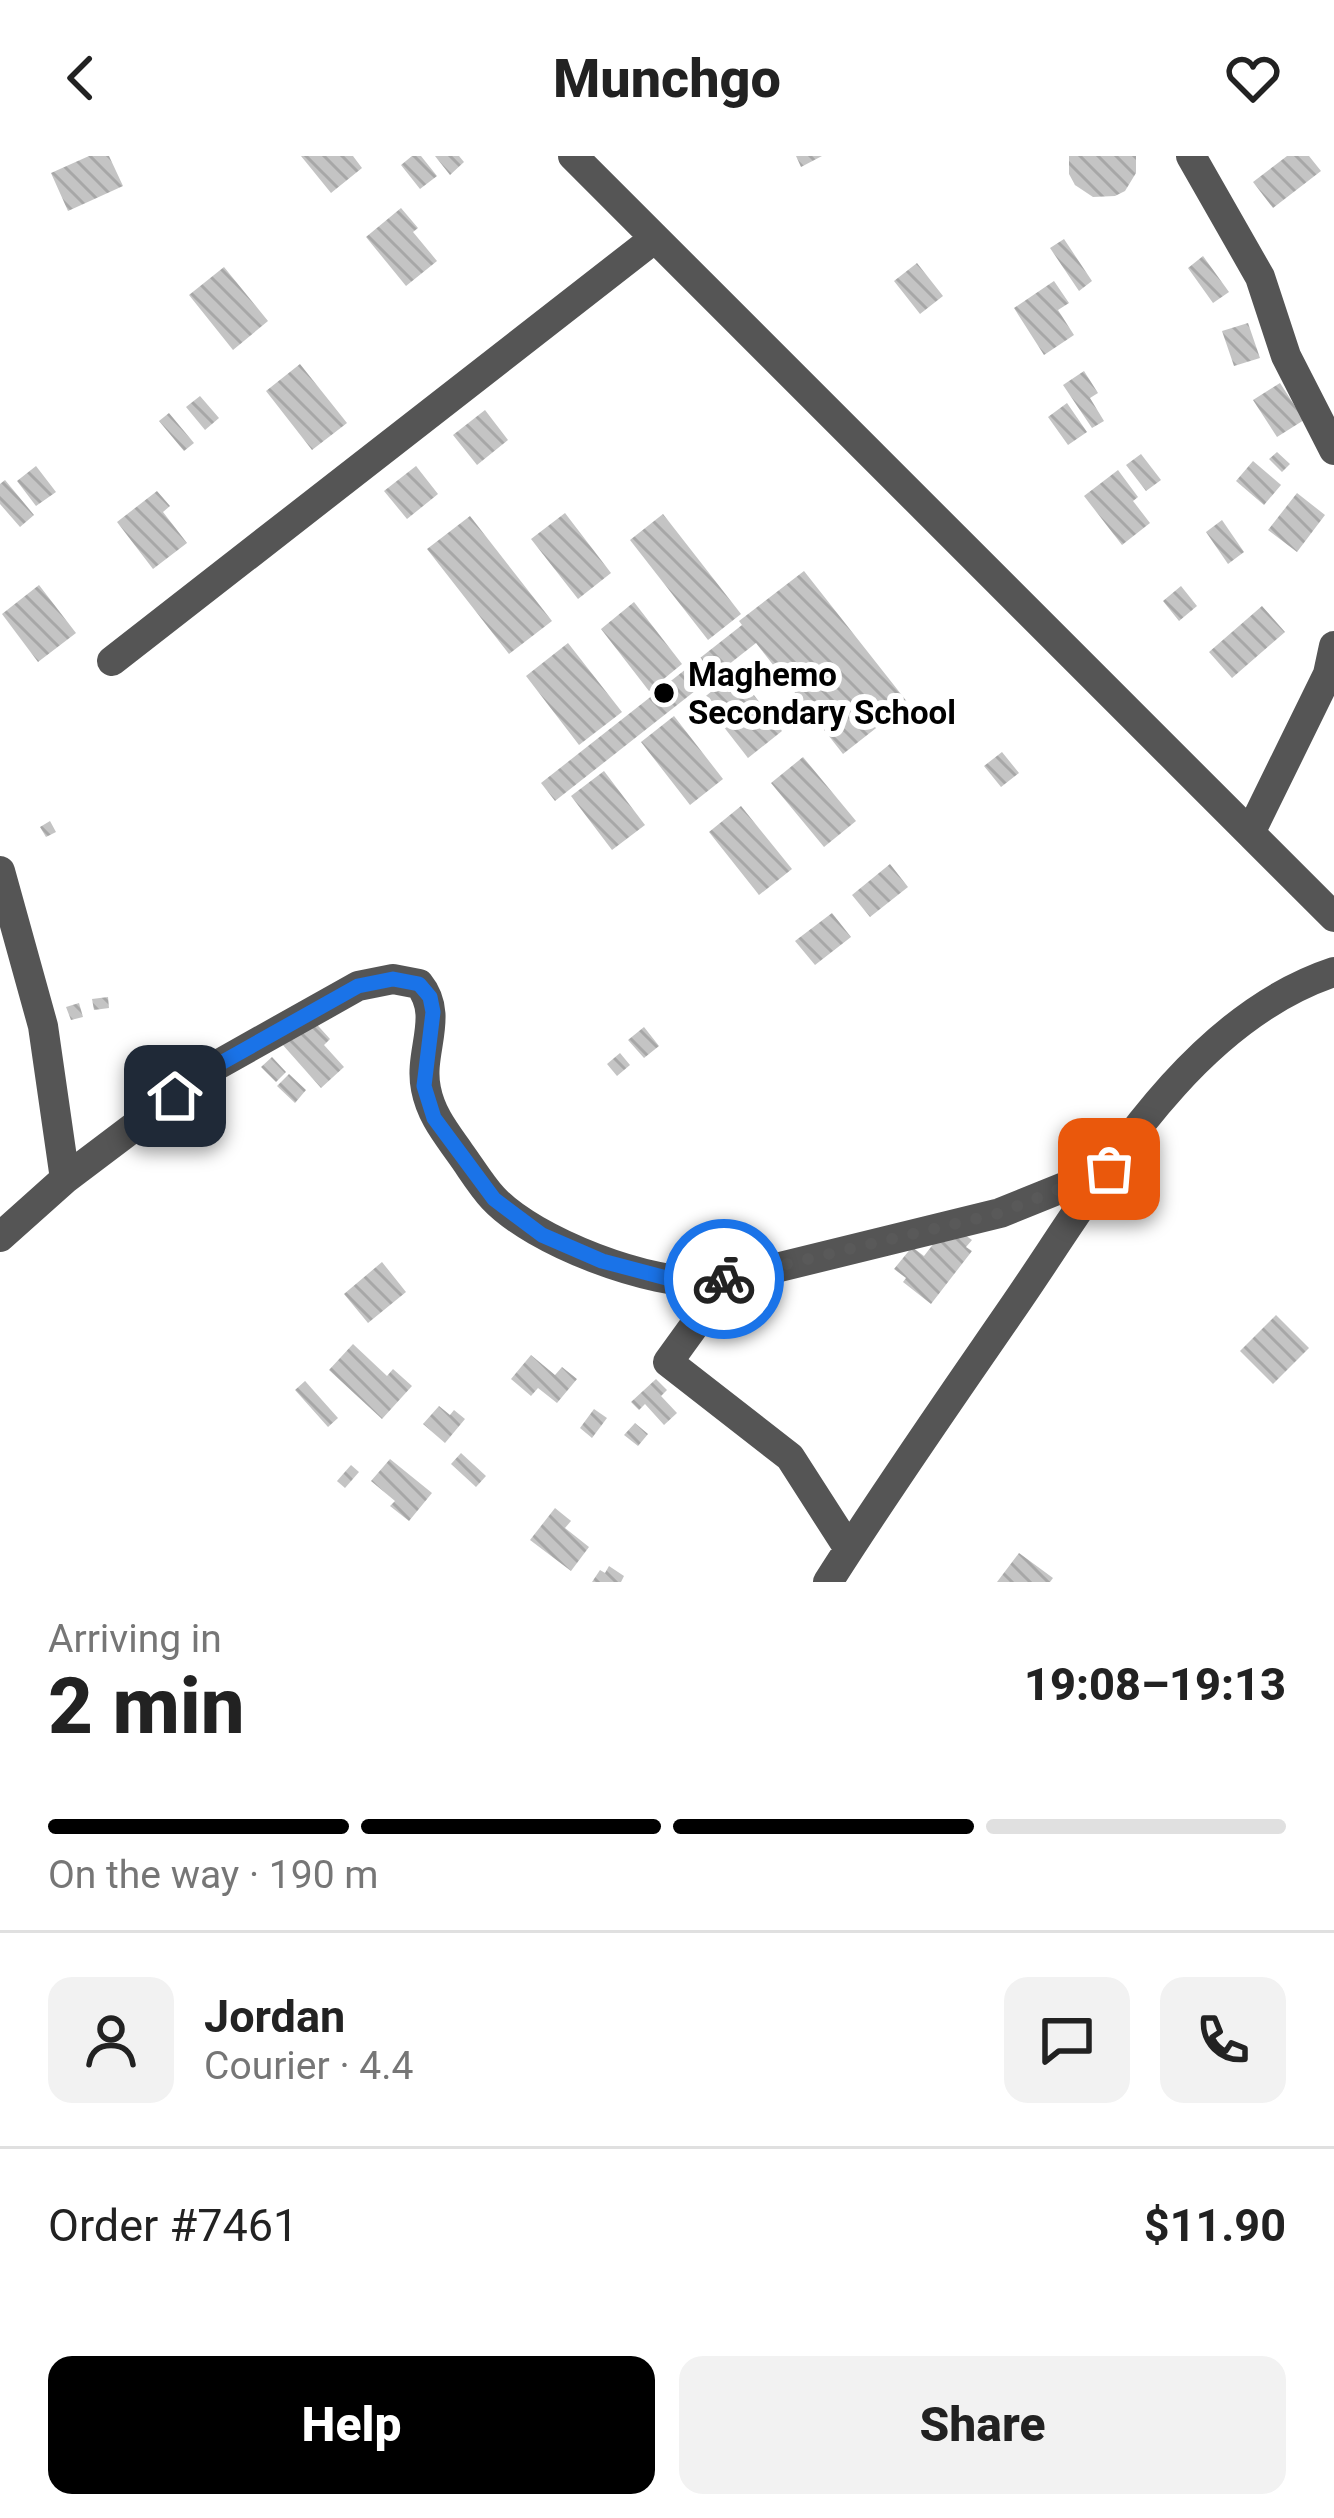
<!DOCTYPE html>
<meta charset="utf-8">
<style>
body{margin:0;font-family:Roboto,sans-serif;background:#f2f2f2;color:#222;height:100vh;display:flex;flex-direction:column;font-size:45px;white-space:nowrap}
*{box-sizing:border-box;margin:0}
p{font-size:39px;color:#767676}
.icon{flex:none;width:66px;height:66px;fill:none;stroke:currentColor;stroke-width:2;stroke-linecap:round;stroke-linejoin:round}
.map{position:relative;height:1426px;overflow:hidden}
.sheet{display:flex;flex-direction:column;background:#fff;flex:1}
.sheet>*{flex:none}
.pin{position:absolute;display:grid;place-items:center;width:102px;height:102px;color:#fff;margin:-51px;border-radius:24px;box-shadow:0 6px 18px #0006}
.courier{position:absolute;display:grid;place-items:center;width:120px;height:120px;margin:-60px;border:9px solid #1a73e8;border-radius:50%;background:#fff;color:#222;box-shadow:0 3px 15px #0007}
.summary em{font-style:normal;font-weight:800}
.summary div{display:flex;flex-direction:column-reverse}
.summary{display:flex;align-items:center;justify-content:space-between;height:204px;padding:0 48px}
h1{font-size:78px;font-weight:800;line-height:90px}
.bar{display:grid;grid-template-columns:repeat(4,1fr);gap:18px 12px;align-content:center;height:144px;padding:0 48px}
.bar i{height:15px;border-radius:9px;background:#e0e0e0}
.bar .selected{background:#000}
.bar p{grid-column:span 4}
.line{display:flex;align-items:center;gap:30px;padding:0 48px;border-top:3px solid #e0e0e0}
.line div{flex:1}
.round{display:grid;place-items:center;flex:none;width:126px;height:126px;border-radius:24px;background:#f2f2f2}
.action{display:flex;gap:24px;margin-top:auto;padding:24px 48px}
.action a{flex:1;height:138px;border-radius:24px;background:#000;color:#fff;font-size:48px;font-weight:800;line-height:138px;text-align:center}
.action a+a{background:#f2f2f2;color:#222}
header{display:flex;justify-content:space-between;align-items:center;height:156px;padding:0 48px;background:#fff;font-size:54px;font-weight:800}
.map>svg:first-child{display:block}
.building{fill:url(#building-back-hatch)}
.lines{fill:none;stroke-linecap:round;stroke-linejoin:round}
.minor{stroke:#555;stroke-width:30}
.done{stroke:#595959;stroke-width:12;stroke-dasharray:0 21.6}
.route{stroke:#1a73e8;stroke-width:15}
.poi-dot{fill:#000;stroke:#fff;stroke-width:4.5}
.labels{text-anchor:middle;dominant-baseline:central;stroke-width:12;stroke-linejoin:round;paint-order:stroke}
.poi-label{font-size:33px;font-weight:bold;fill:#000;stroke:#fff;text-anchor:start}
</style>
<header><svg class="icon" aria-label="back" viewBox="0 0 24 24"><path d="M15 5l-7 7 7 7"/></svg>Munchgo<svg class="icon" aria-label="heart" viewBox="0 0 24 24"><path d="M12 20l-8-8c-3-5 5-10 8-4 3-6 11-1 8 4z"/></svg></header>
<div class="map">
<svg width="1334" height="1426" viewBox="0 0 1334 1426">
<defs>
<pattern id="building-back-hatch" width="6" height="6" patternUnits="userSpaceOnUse" patternTransform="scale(3)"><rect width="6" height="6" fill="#c4c4c4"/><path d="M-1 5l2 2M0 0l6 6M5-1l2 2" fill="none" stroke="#a7a7a7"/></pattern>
</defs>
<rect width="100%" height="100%" fill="#fff"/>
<path class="building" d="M89,0H109L123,30L68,55L51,17Z
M301,0H353L362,12L331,37Z
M412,0H421L437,20L420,33L401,9Z
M435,0H459L464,6L450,19Z
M796,0H822L801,11Z
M1069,0H1136V17L1125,35L1115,40L1093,41L1075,29L1069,18Z
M1287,0H1309L1321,15L1273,52L1253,26Z
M401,52L418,72L413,76L437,105L406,130L366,81Z
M1064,83L1092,125L1079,135L1050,92Z
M1203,100L1229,136L1213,147L1188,112Z
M917,107L943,140L920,158L894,125Z
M224,111L268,165L233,194L189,139Z
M1054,125L1069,147L1058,154L1074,179L1044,199L1014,152Z
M1248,167L1260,202L1234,210L1222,175Z
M300,208L347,267L312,294L266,235Z
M1084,215L1098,237L1090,242L1104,265L1092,272L1063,229Z
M1280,227L1304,264L1277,281L1253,244Z
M200,240L219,262L205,274L186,251Z
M1067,247L1087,276L1068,289L1048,261Z
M485,254L508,284L477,309L453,279Z
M169,257L194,287L184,295L159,265Z
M1277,296L1290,308L1282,316L1269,303Z
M1141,298L1161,324L1146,335L1126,309Z
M1253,305L1281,329L1264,349L1236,325Z
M36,310L56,336L36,350L17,325Z
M416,310L438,338L407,363L384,335Z
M1118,314L1138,341L1133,345L1150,367L1122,389L1084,340Z
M5,324L34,359L20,371L0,348V328Z
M157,335L170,350L163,356L187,387L153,413L117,366Z
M1297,337L1325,359L1297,396L1268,374Z
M565,357L611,417L578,443L531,383Z
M663,358L741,458L708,484L630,384Z
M470,360L552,465L509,498L427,393Z
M1222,364L1244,396L1228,408L1206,376Z
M804,415L908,547L843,598L756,487L555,645L541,627L742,469L739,465Z
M39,429L76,477L38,506L2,458Z
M1181,430L1197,450L1179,465L1163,445Z
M634,446L682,508L649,535L601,473Z
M1262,450L1285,476L1232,522L1209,496Z
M568,487L622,556L579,589L526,520Z
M736,516L782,575L748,602L702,543Z
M674,560L723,623L690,649L641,586Z
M1002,596L1019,617L1001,631L984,610Z
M803,601L856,665L824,691L771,627Z
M604,615L645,669L612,694L571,640Z
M741,650L792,713L759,739L709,676Z
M50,665L56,676L46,681L40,671Z
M890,708L908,731L870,761L852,739Z
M832,757L851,781L815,809L795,785Z
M108,841L109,852L94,854L92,843Z
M79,847L83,861L71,864L66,851Z
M311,862L330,883L324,889L344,911L321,932L282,888Z
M644,871L659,890L644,902L628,884Z
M620,897L630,909L617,920L607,908Z
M272,901L286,916L276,926L261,911Z
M289,918L306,934L295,947L277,930Z
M957,1073L972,1084L966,1091L972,1095L931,1148L903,1126L906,1122L894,1113L912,1091L924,1100L944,1074Z
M382,1106L406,1136L368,1167L344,1138Z
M1276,1159L1309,1192L1273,1228L1240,1195Z
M353,1188L387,1220L393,1213L412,1230L382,1263L329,1214Z
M531,1199L555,1219L562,1211L577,1223L557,1247L538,1232L531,1240L511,1223Z
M656,1223L667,1234L661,1240L677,1257L664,1269L645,1248L639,1254L631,1246Z
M305,1225L338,1262L328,1271L295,1234Z
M439,1250L450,1259L454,1254L465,1263L445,1287L423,1268Z
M594,1253L607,1262L592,1282L580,1272Z
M635,1267L648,1278L638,1290L624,1279Z
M461,1297L486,1320L476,1331L451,1308Z
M390,1303L432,1337L409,1365L390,1350L395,1345L371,1325Z
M351,1309L359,1316L345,1332L337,1325Z
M555,1352L571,1365L565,1372L589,1391L571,1415L530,1384Z
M1019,1397L1053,1422L1050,1426H997Z
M609,1410L624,1420L621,1426H592L600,1414L605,1417Z"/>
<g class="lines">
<path class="minor" d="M573,0L1334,761
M1191,0L1260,121L1286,200L1334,294
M112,505L655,82
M1251,675L1328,518L1334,490
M0,715L43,870L65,1023
M0,1081L65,1023L212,912L358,830L393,823L419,828C445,860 418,896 426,933C431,959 446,977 460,997C471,1012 481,1029 493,1042C534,1086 651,1130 711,1126C723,1125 736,1121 747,1119L1000,1057L1109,1013
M728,1123L668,1206L790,1301L849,1393
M828,1426C887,1333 950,1243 1012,1153C1096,1032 1186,865 1334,816"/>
</g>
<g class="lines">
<path class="done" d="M724,1123L1000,1057L1109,1013"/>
<path class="route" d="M175,940L212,912L358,830L393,823L419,828L430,841L433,856L424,930L434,962L494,1043L542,1079L602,1105L674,1124L724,1123"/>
</g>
<circle class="poi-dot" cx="664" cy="537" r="12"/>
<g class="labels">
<g class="poi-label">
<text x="688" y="518">Maghemo<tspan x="688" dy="38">Secondary School</tspan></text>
</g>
</g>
</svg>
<div class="pin" style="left:1109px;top:1013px;background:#ea580c"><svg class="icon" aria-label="bag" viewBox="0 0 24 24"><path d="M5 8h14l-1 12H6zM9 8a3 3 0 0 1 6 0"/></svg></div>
<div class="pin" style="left:175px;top:940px;background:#1f2937"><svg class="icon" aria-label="home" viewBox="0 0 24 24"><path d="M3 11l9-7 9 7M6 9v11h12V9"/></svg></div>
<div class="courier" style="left:724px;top:1123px"><svg class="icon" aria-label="bike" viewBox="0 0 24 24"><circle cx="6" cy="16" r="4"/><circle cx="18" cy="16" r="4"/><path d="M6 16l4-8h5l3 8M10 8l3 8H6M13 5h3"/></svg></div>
</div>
<section class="sheet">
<div class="summary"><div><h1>2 min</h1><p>Arriving in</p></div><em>19:08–19:13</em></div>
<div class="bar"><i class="selected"></i><i class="selected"></i><i class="selected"></i><i></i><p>On the way · 190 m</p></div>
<div class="line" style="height:216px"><a class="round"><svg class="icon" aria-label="person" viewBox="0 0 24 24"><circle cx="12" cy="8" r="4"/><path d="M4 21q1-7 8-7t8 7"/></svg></a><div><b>Jordan</b><p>Courier · 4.4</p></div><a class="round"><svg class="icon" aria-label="chat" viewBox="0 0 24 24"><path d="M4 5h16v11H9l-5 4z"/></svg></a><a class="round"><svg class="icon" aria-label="phone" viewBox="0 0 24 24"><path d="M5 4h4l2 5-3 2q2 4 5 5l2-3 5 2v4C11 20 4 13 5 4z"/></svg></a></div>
<div class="line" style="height:156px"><div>Order #7461</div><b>$11.90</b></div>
<div class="action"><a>Help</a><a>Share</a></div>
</section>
